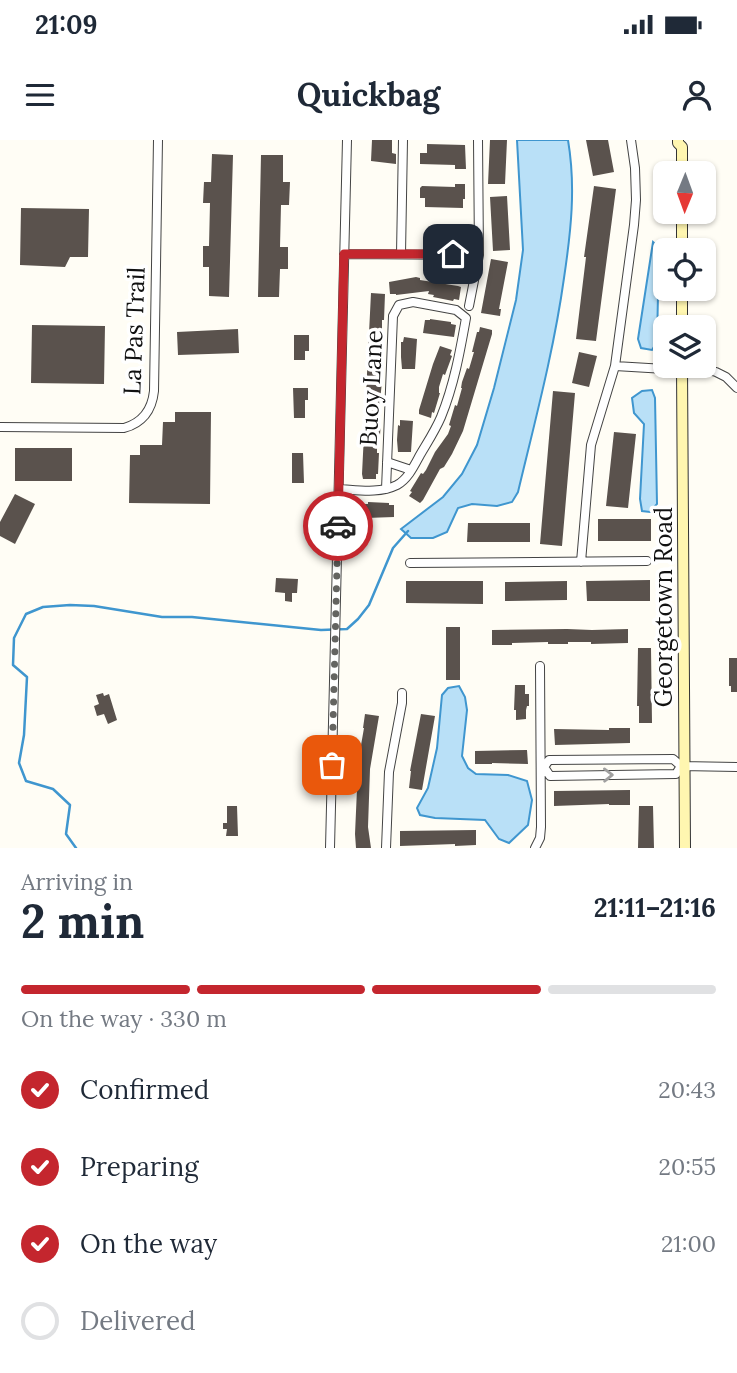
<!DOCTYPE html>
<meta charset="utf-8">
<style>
body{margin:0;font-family:Lora,serif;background:#f2f2f3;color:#1f2937;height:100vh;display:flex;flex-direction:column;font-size:26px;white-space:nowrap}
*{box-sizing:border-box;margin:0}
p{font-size:23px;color:#747a83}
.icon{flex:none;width:38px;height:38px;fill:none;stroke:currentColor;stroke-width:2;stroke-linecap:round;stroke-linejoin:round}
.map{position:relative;height:708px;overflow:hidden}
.panel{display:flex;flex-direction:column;background:#fff;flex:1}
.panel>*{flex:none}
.needle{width:46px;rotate:181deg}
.tools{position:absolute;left:653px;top:21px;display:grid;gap:14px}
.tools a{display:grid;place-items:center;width:63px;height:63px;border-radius:10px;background:#fff;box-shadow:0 2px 5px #0004;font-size:35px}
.pin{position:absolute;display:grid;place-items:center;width:60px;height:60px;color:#fff;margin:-30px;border-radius:14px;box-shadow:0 4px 10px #0006}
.courier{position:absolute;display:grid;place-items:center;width:70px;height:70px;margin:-35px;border:5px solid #c4262e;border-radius:50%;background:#fff;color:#222;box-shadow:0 2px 9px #0007}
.summary em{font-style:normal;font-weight:700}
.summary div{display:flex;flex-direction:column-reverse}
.summary{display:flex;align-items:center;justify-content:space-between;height:119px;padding:0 21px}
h1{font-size:46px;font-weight:700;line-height:52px}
.bar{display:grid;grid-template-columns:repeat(4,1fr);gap:10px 7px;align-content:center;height:84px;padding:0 21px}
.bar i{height:9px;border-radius:5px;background:#e0e1e3}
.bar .current{background:#c4262e}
.bar p{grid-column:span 4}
ol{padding:0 21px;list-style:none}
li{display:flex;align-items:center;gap:21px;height:77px}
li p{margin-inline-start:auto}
li .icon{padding:7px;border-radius:50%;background:#c4262e;color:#fff;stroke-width:4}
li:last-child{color:#747a83}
li i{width:38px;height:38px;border:4px solid #e0e1e3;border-radius:50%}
.status{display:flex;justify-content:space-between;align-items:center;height:49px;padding:0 35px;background:#fff;direction:ltr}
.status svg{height:19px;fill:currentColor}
header{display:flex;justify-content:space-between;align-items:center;height:91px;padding:0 21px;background:#fff;font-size:32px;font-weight:700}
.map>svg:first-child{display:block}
.water{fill:#b9e0f7;stroke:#3f96cf;stroke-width:2}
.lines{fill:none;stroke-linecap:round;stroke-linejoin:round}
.stream{stroke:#3f96cf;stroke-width:2.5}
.building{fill:#5a524d}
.minor-casing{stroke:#444;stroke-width:10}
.secondary-casing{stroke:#333;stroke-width:12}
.minor{stroke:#fff;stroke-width:8}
.secondary{stroke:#fff6b0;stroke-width:10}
.oneway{stroke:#a0a0a0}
.done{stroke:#646461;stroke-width:7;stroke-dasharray:0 12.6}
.route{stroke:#c4262e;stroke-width:9}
.labels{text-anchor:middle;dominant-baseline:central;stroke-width:7;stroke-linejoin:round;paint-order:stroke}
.street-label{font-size:24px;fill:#111;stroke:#fff}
</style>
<div class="status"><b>21:09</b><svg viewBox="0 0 49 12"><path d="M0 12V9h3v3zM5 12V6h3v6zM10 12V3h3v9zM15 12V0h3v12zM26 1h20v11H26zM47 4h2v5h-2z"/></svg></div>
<header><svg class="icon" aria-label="menu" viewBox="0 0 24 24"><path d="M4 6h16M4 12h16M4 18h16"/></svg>Quickbag<svg class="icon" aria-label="person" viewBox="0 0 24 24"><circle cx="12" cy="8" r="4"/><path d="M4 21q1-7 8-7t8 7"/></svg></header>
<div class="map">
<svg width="737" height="708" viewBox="0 0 737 708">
<rect width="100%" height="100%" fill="#fffdf5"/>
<path class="water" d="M517,0H568C576,47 571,91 564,138C554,210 535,281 518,352L512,362L497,366L472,364L458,368L447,392L433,398H411L401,389L443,357L462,334L477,305L494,248L516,160L523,110Z
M653,102L659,108L657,202L652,210L641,208L638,199Z
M652,250L655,258L657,364L650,372L642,371L640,359L644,284L634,273L632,258L642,251Z
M459,546L465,557L467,570L462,616L468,628L476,634L508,635L527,641L532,660L528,685L509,703L499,699L485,680L435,678L420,675L417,668L428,648L437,608L442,555L448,548Z"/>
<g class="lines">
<path class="stream" d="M76,708L66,694L70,665L53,649L26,641L19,623L24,595L27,537L13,525L14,498L26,474L43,467L70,465L94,466L162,477H192L321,490L347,489L358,479L369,465L393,408L408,391"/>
</g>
<path class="building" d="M372,0H392V13L396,14V24L371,21Z
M490,0H507L505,44H488Z
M586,0H608L614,32L593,36Z
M427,4L465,5L466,29H455V25L420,24V13H427Z
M212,14L233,15L229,157L209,156V127H203V106H209L210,63H203L204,42H211Z
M261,15H283V42H290L289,65H281L280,107H288V129H280L279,157H258Z
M455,44H465V59H463V68L425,67V58H420V48L422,46L455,47Z
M594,46L616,49L596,201L576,199L586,117H584Z
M507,56L510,110L493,111L490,57Z
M21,68L89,69L88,117H70L65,127L20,125Z
M491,119L508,122L499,169H501L500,176L481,173Z
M416,137L420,138V140L458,146L461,147L459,160L454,159L453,161L433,157L434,155L428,154L429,151L396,155V154H390L389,142Z
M371,153L385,154L384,180H382V197H384L383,218H381L380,236H382V242L379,269L381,281L380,295H378L377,300V313H379L378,334H376V339H363L362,334Z
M430,179L451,182V184L456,185L454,197L423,193L425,180H430Z
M32,185L105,186L104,244L31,243Z
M480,187L492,190V194L463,291L452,314L444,327L440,329L423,360L420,363L409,356L412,352L410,351L421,333L423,334L426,330L435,312L448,294L451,286L449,285L455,265L457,266L462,248H461L462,242L467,228L469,229L474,212H472L477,192H479Z
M238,189L239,213L178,215L177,192Z
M294,195H309V211H305V220H294Z
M404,197L417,199L415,229H402L401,217V202H403Z
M440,206L452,210L450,215L452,216L445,235L443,234L439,247V253H440L434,273L432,272L431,278L419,274V270L433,224Z
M579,212L597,216L589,247L572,243Z
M293,248H308V260H305V278H294Z
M553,251L575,253L562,406L540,404Z
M175,272H211L210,364L129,363L130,315H140V305H162L163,282H175Z
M400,280L413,281L411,312H398L397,300L398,285L400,286Z
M614,292L636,294L628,368L606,366Z
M15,308H72V341H15Z
M292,313H303L304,343H292Z
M15,354L35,364L15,404L0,396V382Z
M368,362L389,363V365H394V377L366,378L363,376V364H368Z
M598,379H651V401H598Z
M468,383H530V402H467Z
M276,438L298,439L297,453H292V462L285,461V453L275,452Z
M650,440V461H587L586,441Z
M406,441H483V464L406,463Z
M567,441V460L505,461V442Z
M446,487H460V540H446Z
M567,489L592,490L628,489V503L591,504V502H568V504H548V502L512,503V505H492V490Z
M638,508H651L652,583H639V566H637Z
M729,518H737V552H731V546H729Z
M515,545H525V554H529V566H527L526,570V579L516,580V570H514Z
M103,553L104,556L109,554L117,580L108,584L104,574L97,576L94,566L99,564L96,555Z
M365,574L379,576L370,629L368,687L371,708H356L355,694L357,649H355L356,634L364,588H363Z
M421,574L435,576L422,650L409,648L411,631H410Z
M609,588H630V603L555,605L554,589L609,590Z
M527,610L528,624L492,623V624H475V611Z
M630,650V665H609V664L554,666V651Z
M227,666H237L238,696H226L227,689H223V683H227Z
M639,666H653L654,708H638Z
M476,690V705L455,706V704L400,706V691Z"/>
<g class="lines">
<g class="minor-casing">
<path id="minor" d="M344,114L479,115
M401,114L403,0
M469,166L479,115L478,0
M615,226L682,230L698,227L716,232L726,237L737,248
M0,287L124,288C142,283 152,270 154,251L158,0
M387,322L411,330
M339,349C358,350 379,354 397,345C408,339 414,326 420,315C427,303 435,291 441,277C454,245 460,212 466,178L456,170L413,162L399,165L393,176L386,349
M581,422L591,305L615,226L634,85L636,60L635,28L631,0
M410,423L647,421
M544,627L549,620L673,619L681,626L737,627
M544,627L550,636L676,634L681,626
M330,708L347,0
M386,708L389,632L402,563V553
M535,708L540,698L541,687L540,526"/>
</g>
<g class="secondary-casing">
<path id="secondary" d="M678,0V3L682,7V33
M682,72V110
M682,149V187
M682,226L685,708"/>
</g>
<use href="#minor" class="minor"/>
<use href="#secondary" class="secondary"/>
</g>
<defs><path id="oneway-chevron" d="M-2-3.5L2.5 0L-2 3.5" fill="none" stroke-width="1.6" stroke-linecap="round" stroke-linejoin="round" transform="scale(1.75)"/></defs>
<use class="oneway" href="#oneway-chevron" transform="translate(608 635) rotate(-1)"/>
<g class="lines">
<path class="done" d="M332,625L338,386"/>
<path class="route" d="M338,386L344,114H453"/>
</g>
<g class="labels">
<g class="street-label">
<text transform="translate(134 191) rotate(-88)">La Pas Trail</text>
<text transform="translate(371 248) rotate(-87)">Buoy Lane</text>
<text transform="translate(663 467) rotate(-90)">Georgetown Road</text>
</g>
</g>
</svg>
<div class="tools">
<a><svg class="needle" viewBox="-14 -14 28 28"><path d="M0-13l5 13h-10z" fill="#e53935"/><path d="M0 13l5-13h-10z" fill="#747a83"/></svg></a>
<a><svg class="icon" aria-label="locate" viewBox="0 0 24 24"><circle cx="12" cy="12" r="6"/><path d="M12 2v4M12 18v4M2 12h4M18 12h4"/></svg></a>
<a><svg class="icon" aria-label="layers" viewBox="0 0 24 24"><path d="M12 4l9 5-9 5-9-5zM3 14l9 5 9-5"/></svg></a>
</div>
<div class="pin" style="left:332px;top:625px;background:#ea580c"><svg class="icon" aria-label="bag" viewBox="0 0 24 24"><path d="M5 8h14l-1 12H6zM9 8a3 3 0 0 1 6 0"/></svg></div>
<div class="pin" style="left:453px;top:114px;background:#1f2937"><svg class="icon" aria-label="home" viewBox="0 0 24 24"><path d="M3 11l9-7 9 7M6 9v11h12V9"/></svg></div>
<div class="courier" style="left:338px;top:386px"><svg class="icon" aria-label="car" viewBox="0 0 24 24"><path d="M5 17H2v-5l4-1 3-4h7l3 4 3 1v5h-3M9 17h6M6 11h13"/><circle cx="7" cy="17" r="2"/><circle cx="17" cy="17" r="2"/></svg></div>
</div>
<section class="panel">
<div class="summary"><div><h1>2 min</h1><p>Arriving in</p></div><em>21:11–21:16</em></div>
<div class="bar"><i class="current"></i><i class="current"></i><i class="current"></i><i></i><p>On the way · 330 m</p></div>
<ol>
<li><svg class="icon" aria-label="check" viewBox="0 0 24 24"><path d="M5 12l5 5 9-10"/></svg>Confirmed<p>20:43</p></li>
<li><svg class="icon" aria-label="check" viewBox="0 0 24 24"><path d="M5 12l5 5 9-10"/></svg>Preparing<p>20:55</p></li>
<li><svg class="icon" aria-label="check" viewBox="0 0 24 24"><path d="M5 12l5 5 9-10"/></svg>On the way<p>21:00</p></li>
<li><i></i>Delivered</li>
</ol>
</section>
